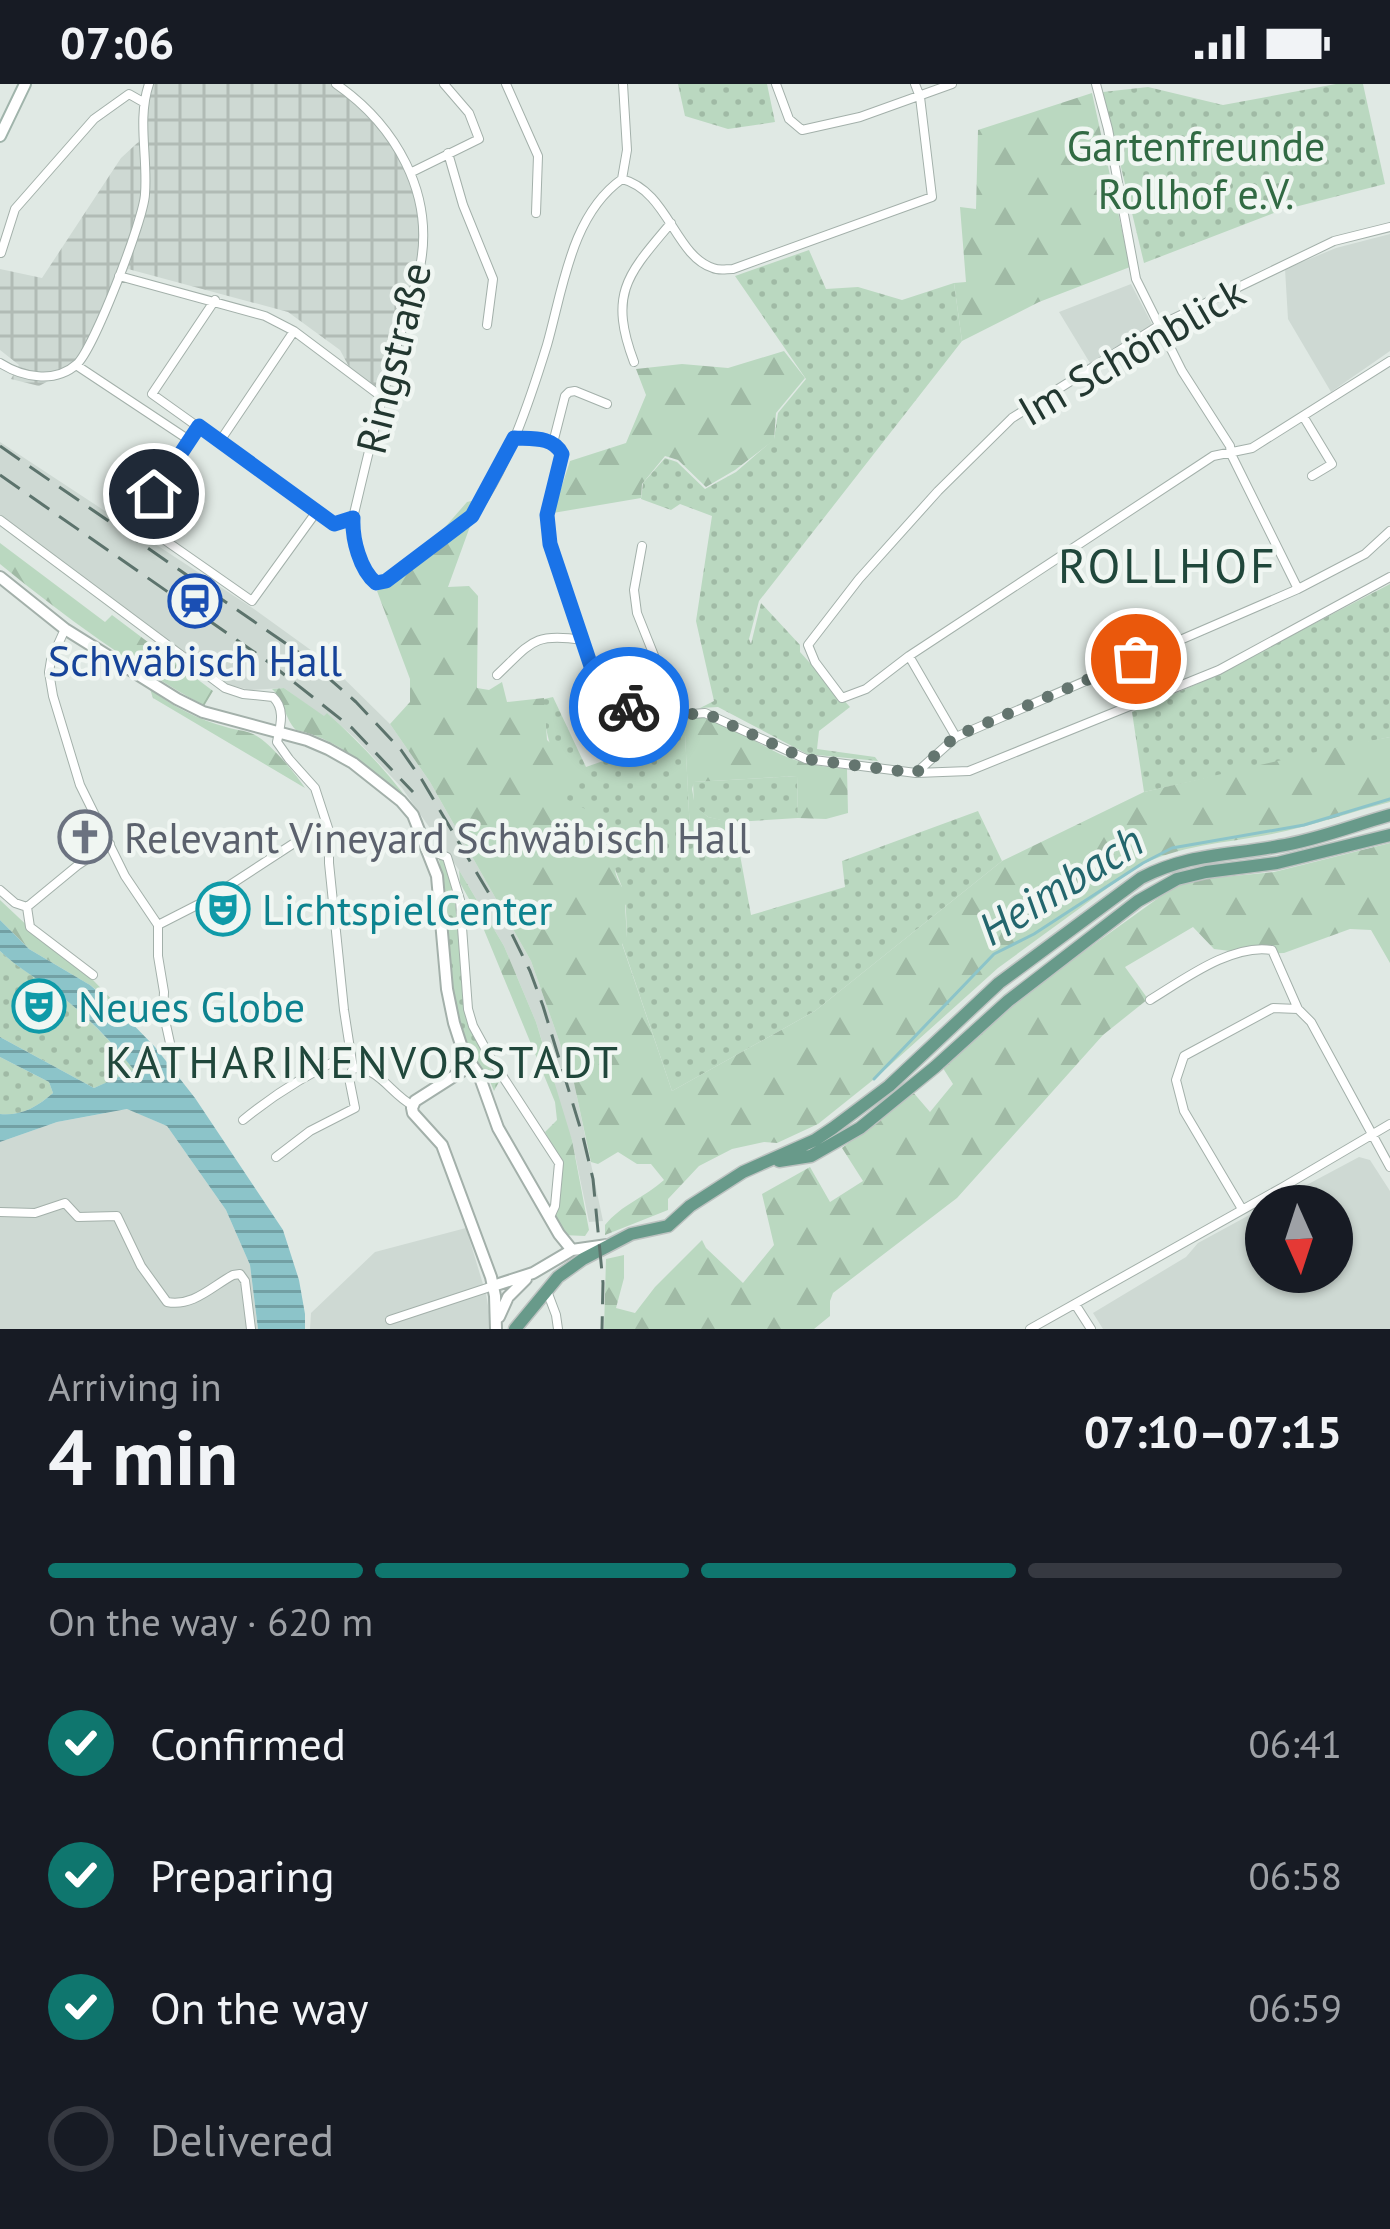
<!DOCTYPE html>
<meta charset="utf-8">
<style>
body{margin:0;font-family:"PT Sans",sans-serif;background:#242831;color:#f1f3f6;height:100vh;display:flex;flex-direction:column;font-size:45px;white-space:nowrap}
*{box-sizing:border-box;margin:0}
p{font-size:39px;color:#9ea1a6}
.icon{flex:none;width:66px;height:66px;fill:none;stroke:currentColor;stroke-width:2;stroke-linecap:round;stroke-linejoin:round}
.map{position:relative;height:1245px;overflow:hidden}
.drawer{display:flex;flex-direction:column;background:#171b24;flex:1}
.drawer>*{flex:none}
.needle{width:78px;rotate:177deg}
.tools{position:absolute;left:1245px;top:1101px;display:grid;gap:24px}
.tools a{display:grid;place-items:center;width:108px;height:108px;border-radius:50%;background:#171b24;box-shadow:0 3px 9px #0004;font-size:60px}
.pin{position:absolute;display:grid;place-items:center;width:102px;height:102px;color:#fff;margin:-51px;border:6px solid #fff;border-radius:50%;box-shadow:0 3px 12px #0007}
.courier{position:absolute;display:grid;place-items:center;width:120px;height:120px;margin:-60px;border:9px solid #1a73e8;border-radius:50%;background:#fff;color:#222;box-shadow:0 3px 15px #0007}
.headline em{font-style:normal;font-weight:800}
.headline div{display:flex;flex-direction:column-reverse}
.headline{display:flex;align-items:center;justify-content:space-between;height:204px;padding:0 48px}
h1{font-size:78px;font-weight:800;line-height:90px}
.bar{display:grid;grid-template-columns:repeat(4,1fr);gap:18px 12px;align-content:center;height:144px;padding:0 48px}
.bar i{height:15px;border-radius:9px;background:#363941}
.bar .active{background:#0f766e}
.bar p{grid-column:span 4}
ol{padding:0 48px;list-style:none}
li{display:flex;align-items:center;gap:36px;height:132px}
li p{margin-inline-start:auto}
li .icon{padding:12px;border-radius:50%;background:#0f766e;color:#fff;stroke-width:4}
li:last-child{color:#9ea1a6}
li i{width:66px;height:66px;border:6px solid #363941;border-radius:50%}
.status{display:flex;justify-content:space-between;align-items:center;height:84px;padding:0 60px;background:#171b24;direction:ltr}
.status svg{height:33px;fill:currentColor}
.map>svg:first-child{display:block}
.built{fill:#ced9d3}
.industrial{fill:url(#industrial-grid)}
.green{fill:url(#green-dots)}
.forest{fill:url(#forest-firs)}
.water{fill:url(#water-rules)}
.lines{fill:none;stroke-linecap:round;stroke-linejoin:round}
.stream{stroke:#8cc4c9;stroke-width:3}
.minor-casing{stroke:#a3b0aa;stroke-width:10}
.tertiary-casing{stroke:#a3b0aa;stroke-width:14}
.secondary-casing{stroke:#a0b4ab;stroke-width:14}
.primary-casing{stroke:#bdc3c1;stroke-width:15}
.minor{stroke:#fff;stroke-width:8}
.tertiary{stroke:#fff;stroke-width:10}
.secondary{stroke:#fff;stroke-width:10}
.primary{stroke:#689a8a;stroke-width:12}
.rail{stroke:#5c736c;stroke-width:3;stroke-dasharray:24 12;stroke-linecap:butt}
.done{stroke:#64756f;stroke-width:12;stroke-dasharray:0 21.6}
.route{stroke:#1a73e8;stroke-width:15}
.labels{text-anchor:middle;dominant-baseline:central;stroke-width:9;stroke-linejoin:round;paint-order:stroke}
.park-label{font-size:42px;fill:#316a43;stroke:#f0f6f2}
.street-label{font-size:42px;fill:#223730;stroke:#f0f6f2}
.transit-label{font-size:42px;fill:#164399;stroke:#f0f6f2}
.worship-label{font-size:42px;fill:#5b616d;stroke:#f0f6f2;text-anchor:start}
.culture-label{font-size:42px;fill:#0d838f;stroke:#f0f6f2;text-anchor:start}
.water-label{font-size:45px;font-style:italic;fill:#23666d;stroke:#f0f6f2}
.neighbourhood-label{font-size:45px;letter-spacing:3px;fill:#20473b;stroke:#f0f6f2}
.quarter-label{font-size:48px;letter-spacing:3px;fill:#20473b;stroke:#f0f6f2}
</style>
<div class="status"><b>07:06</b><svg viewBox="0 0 49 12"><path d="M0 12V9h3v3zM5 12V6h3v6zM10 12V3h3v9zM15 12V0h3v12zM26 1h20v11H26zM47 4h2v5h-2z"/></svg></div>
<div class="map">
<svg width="1390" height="1245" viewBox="0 0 1390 1245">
<defs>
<pattern id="industrial-grid" width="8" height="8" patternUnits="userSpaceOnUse" patternTransform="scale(3)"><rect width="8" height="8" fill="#ced9d3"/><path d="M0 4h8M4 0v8" fill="none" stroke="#b1bbb5"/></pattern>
<pattern id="green-dots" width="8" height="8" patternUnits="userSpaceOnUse" patternTransform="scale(3)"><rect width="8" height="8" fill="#bad8c0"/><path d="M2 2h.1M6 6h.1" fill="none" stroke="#a0baa5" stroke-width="1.8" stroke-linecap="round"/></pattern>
<pattern id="forest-firs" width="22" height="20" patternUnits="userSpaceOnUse" patternTransform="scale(3)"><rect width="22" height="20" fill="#bad8c0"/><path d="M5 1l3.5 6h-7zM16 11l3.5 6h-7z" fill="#a0baa5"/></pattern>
<pattern id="water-rules" width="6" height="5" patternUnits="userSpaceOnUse" patternTransform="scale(3)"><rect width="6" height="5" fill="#8cc4c9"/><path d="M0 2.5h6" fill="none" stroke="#72a0a4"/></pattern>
</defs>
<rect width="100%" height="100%" fill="#e0e9e4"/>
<path class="built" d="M1390,150V267L1331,308L1288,235L1285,185L1336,164Z
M1131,200L1153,242L1090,279L1059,228Z
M0,358L254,525L326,577L390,640L430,698L531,877L574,999L603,1137L589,1138L572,1056L562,1031L552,989L536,938L504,862L459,786L402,704L357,656L328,630L324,633L284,604L250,606L226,600L0,435Z
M128,1025L167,1042L226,1126L250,1181L258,1245H0V1058L57,1038Z
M1359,1073L1370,1076L1390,1107V1245H1103L1093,1229L1186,1173L1198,1159L1266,1122V1188H1332V1122H1267Z
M466,1144L486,1210L492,1245H310L311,1229L375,1168Z"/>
<path class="industrial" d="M153,0H344L339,8L350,12L386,48L409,90L424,157L406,255L390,316L355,294L340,266L288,228L128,185L84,278L39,302L11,295L19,281L0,266V185L42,194L121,74L147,50L145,18Z"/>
<path class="green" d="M678,0H767L775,38L728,45L685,32Z
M1336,0H1363L1385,100L1279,127L1144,179L1103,8L1148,3L1223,21Z
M809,166L826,205L858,203L902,216L954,199L962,257L759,517L749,555L751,560L761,519L800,561V568L850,623L819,647L817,665L875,673L878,677L807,670L718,623L700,624L714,617L696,537L712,432L680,420L671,426L641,415L643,399L665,374L677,378L705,405L736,388L774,355L778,329L806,295L735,192Z
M1390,500V653L1144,708L1132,628L1204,597Z
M553,613L586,683L646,662L651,649H685L690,748L729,738L708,733L694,722L693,698L797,692L798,734L734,738L751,831L845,803L842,777L978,727L1002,777L815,927L672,1007L622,859L627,853C626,838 627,818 622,803C615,783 613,788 615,765L562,714C560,678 542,654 544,615Z
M439,773L445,775L460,842L465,928L472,949L500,996L494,1007L489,995L466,963L460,946L450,899Z
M0,867C19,885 41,896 61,912C89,934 113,960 135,986L94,1004L0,953Z
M0,973L49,998L53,1009C37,1023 21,1032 0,1030Z"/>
<path class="forest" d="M1092,9L1130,183L1039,218L962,257L954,199L966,198L960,123L976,125L978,46Z
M784,267L805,294L776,329L774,356L735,386L706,403L678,376L665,372L642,400L641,414L553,429L570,377L626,359L646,311L636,285L682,280L728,284Z
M480,415L448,503L469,502L478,512L477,604L489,606L502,598L507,618L544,614L547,656L576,682L574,692L562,699V713C587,726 610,734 615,766C618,785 610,782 622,803L634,807L632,816L625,821L627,854L622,860L672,1007L815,927L1002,777L1144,708L1338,663L1390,653V718C1351,728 1312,742 1272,750C1222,760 1181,760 1135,784L998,884L878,992L818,1040L777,1059L764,1058L732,1065L699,1082L668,1115V1126L605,1151V1141C621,1121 645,1113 664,1096L651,1080H637L618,1068L598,1080L591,1078L574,999L531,877L430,698L390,640L410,618V595L377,507L419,479L437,463L439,450L467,418Z
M0,459L105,538L112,531L213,607L204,622C131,581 65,533 0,480Z
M284,604L324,632L327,629C364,662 396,697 424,738C389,701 348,657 296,646C284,634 285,617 272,605Z
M150,605C172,622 199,636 226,643C234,646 245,646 253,650C268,656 296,690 305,704L153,614Z
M700,633C729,637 753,658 780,670C802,680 823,683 847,685L848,729L826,735L798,734L797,692L694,698L692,705L695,722L708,733L732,738L690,748L685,650L651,649L656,640L675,634Z
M1390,759V879L1371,846L1350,845L1284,869L1255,870L1214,865L1193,843L1125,883L1148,915L1103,951L957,1114L833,1209L830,1217V1232L814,1245H604L606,1175L624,1171V1194L616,1224L635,1229L655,1203L702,1156L706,1164L743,1199L774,1161L762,1110L810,1083L830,1118L863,1097L842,1064L912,1007L930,1028L953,1000L941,981L1014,918L1168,807L1192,796L1274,788Z
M459,786L504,862L536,938L572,1056L589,1146L585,1152L563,1151L553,1134C568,1100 562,1078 545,1048L557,1036L555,1018L477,829L460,799Z
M0,816L34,848L93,896L121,925L90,901L29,865L0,836Z"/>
<path class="water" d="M0,836L29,865L90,901L116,923L155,963L195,1014L283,1146L299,1196L305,1230V1245H258L250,1181L226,1126L167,1042L127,1025L57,1038L0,1058V1030C21,1032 37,1023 53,1009L49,998L0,973V953L94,1004L134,986C113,959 88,933 61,912C40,896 19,885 0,867Z"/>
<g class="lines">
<path class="stream" d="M874,995L994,870L1034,850L1143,779L1172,764L1304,741L1390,715"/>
<g class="minor-casing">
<path id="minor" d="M336,0C395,41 435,109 420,183C413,216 400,248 391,281C377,332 365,383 353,434C353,455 360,486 376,498L385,497L472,432C507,386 530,316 547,261C563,205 571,131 622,95L627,66L623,0
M506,0L538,72L536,129
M776,0L789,35L802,46L860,33L952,0
M1096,0L1108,45L1136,195L1182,287L1230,362L1231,370L1298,505
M448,69L463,121L493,195L487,241
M412,88L479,55L469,29L444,0
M622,95C668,107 675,172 713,184C719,187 726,185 733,185L932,113L920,13L915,0
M1390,143L1334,157L1160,241L1012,334L938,407L859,495L808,561L815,578L842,614L866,605L909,572L1213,372L1252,364L1390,277
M1,169L15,125L94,35L129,10L143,18
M119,192L265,232L294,247L382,313
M215,216L152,310L334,440L353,434
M634,278C608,209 628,190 671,139
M0,279C22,293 55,300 77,280C94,264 144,135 145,110C148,73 137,35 149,0
M76,281L189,356
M1303,332L1332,380L1312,392
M199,342L136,436L252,517L317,427
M514,354C532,355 553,352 562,370L547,431L550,460L593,588L617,614L640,628L666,632L705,629L806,675L916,689L969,687L1219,586L1390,493
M220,357L294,247
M553,359L565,312L569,308L575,307L607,320
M0,436L225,604L243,610L273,613C286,625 280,643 277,658L289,675L315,704L329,747V779L344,926L353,984L349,994L355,1024L310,1047L276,1073
M642,462L634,506L637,529L661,589L666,632
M65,545L51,576L49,588L53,612L80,701L125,792L158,841V872L164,908L163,927L172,968
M909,572L956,653
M497,591C531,559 533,548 582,556
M917,688L956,653L1298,505L1365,470L1390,447
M428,766L447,773L460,816L468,925L473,942L490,973L559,1079L555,1122L550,1133
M0,806L15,819L27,823
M27,823L78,781L110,760
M27,823L30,843L93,891
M158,841L207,816L325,739
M1150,916C1183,896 1232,859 1272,866L1298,925
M353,984C379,983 391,1010 412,1021
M243,1036C277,1008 310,988 350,970
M1242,1125L1184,1027L1176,996L1184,972L1273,924L1298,925L1311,938L1390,1083
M0,1128L35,1129L65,1119L78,1133L117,1132L141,1182L167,1218C193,1223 211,1203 233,1191L240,1190L245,1197L251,1245
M547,1207L556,1231L558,1245
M1075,1220L1091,1245
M390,1236L493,1202
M1030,1245L1283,1103L1390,1040"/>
</g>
<g class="tertiary-casing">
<path id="tertiary" d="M0,493L65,545L177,615L203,628L307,656L328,665L353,679L401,717L413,731L437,792L447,905L454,939L464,970L479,991L498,1044L559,1150L572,1166
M464,970L462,987L415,1017L412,1024L413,1029L442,1061L491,1193L495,1212L496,1245
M493,1202L533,1189L572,1166L607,1161
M499,1233L508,1213L526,1195"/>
</g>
<g class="secondary-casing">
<path id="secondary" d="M0,52L25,0"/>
</g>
<g class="primary-casing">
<path id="primary" d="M779,1077L811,1072L860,1044L935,983L1008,917L1138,817L1177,795L1206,788L1277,779L1390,751
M515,1245L558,1193L583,1175L631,1150L668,1142L690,1122L743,1088L815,1056L833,1044L889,1002L999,899L1141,794C1190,769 1227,772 1279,762C1317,756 1354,741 1390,731"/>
</g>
<use href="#minor" class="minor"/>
<use href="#tertiary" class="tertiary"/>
<use href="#secondary" class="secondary"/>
<use href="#primary" class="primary"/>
<path class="rail" d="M0,362L301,570L356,618L401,666L422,696L507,840L530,887L543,922L583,1053L593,1095L603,1199L602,1245
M0,391L267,577L352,644L413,708"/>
</g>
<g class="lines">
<path class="done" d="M629,623L640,628L666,632L705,629L806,675L916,689L956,652L1136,575"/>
<path class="route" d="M154,410L199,342L334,440L353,434C352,455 360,486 376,499L386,497L472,432L514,354C532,355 553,352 562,370L547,431L550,460L593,588L604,603L629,623"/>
</g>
<defs>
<g id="station-ring" transform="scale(2.7)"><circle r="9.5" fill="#f0f6f2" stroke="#1a4fb4" stroke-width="1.5"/><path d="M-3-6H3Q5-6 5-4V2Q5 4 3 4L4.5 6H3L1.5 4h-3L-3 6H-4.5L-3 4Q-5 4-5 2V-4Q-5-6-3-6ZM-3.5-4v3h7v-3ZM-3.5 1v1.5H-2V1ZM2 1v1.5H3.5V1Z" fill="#1a4fb4"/></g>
<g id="church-ring" transform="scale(2.7)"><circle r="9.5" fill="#f0f6f2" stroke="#6b7280" stroke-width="1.5"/><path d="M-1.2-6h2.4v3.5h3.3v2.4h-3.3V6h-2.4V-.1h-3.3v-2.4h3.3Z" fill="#6b7280"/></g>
<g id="theatre-ring" transform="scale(2.7)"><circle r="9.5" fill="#f0f6f2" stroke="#0f9aa8" stroke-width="1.5"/><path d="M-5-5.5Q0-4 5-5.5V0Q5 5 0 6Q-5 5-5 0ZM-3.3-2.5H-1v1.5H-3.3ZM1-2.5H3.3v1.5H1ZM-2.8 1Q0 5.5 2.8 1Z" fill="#0f9aa8"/></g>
</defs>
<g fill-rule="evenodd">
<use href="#station-ring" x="195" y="517"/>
<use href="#church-ring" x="85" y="753"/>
<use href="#theatre-ring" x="223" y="825"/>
<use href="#theatre-ring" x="39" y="922"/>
</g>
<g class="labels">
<g class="park-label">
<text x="1196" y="61">Gartenfreunde<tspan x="1196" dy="48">Rollhof e.V.</tspan></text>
</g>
<g class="street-label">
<text transform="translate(1131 267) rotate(-30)">Im Schönblick</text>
<text transform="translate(393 274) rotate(-76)">Ringstraße</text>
</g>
<g class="transit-label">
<text x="195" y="576">Schwäbisch Hall</text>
</g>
<g class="worship-label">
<text x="124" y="753">Relevant Vineyard Schwäbisch Hall</text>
</g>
<g class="culture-label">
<text x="262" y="825">LichtspielCenter</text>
<text x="78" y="922">Neues Globe</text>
</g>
<g class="water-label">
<text transform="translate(1060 800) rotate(-32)">Heimbach</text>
</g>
<g class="neighbourhood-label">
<text x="363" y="977">KATHARINENVORSTADT</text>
</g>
<g class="quarter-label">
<text x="1168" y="481">ROLLHOF</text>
</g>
</g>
</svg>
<div class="tools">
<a><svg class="needle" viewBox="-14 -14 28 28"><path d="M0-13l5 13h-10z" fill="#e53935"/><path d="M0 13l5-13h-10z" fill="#9ea1a6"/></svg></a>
</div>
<div class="pin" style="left:1136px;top:575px;background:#ea580c"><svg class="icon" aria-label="bag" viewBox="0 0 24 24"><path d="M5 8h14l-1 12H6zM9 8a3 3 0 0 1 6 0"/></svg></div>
<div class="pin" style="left:154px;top:410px;background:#1f2937"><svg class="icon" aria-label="home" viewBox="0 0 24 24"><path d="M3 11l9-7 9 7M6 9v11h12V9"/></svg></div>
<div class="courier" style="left:629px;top:623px"><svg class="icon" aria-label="bike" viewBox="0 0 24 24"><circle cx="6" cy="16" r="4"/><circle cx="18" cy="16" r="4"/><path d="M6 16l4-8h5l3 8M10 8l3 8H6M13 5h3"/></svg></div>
</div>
<section class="drawer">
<div class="headline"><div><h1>4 min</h1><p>Arriving in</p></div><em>07:10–07:15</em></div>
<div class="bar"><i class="active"></i><i class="active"></i><i class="active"></i><i></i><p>On the way · 620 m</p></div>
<ol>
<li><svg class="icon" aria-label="check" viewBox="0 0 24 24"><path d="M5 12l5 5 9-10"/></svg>Confirmed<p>06:41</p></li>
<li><svg class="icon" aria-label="check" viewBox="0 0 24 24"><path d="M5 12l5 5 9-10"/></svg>Preparing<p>06:58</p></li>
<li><svg class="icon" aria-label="check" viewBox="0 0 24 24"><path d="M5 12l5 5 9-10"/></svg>On the way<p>06:59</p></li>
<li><i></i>Delivered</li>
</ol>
</section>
